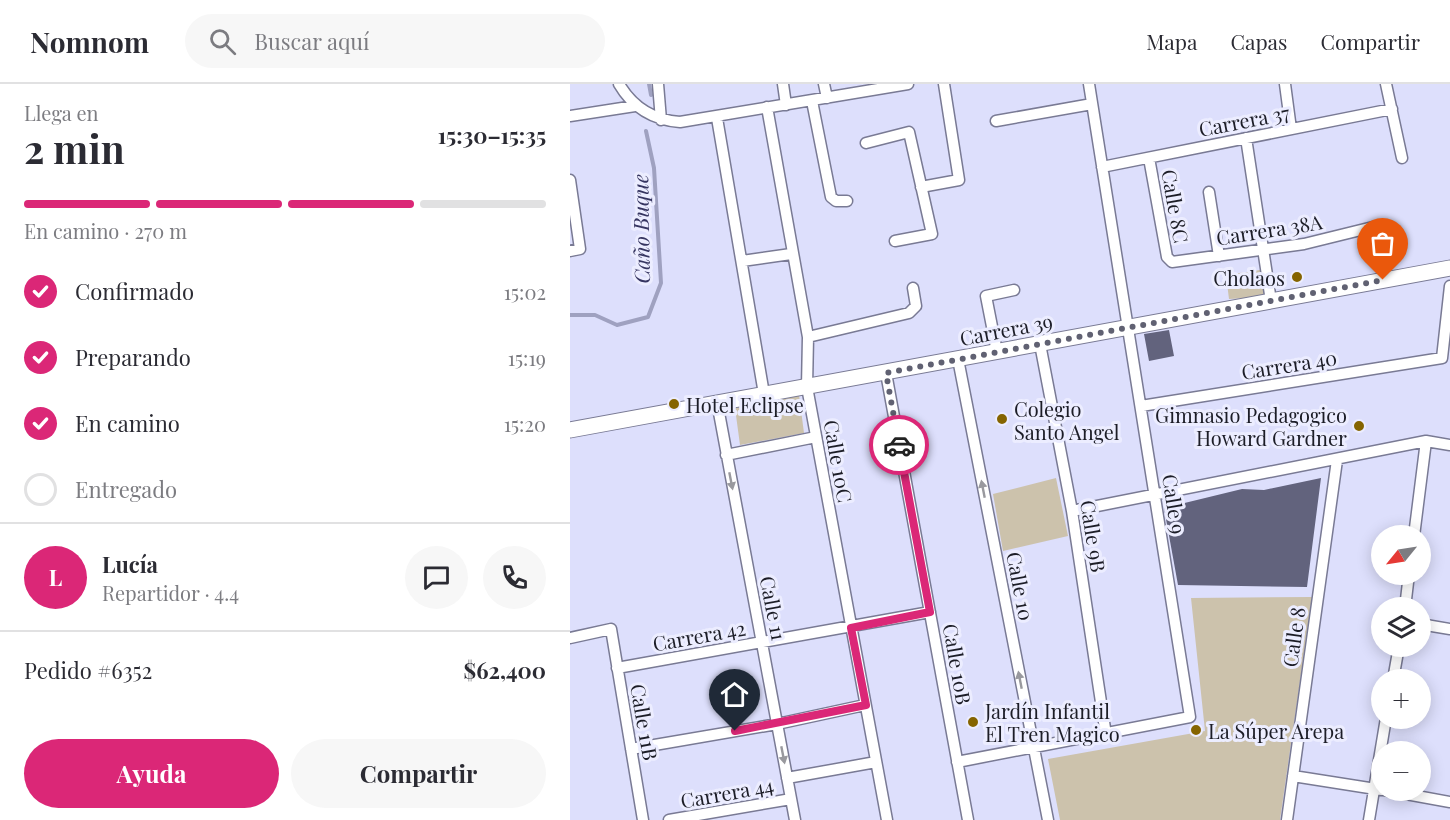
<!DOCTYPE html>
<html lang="es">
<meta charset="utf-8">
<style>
body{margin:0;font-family:"Playfair Display",serif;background:#f7f7f7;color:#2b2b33;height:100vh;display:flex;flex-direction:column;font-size:22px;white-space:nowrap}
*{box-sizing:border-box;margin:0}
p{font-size:20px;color:#7c7c81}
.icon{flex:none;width:33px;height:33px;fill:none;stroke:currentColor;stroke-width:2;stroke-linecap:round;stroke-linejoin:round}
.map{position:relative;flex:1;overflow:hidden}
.side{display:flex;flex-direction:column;background:#fff;width:570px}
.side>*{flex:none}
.needle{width:39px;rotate:240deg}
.tools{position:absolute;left:801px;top:441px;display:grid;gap:12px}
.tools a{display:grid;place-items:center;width:60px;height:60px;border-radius:50%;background:#fff;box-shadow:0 3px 15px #0003;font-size:30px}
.pin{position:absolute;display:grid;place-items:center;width:51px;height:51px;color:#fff;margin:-62px -26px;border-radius:50% 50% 50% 0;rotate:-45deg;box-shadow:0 0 6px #0007}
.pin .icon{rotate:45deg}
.courier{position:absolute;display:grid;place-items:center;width:60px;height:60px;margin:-30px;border:4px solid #db2777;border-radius:50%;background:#fff;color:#222;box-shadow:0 2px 8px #0007}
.summary em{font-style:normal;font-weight:700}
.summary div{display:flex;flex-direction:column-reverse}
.summary{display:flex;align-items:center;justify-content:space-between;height:102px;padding:0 24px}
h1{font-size:39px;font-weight:700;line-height:45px}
.bar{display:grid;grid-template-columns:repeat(4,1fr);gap:9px 6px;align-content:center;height:72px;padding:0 24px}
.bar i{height:8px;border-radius:4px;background:#e1e1e2}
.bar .selected{background:#db2777}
.bar p{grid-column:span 4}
.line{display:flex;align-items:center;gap:15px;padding:0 24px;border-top:2px solid #e1e1e2}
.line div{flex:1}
.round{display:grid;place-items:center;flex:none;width:63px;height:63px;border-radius:32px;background:#f7f7f7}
ol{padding:0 24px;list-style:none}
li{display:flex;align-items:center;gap:18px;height:66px}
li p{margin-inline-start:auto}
li .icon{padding:6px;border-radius:50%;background:#db2777;color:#fff;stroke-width:4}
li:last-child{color:#7c7c81}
li i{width:33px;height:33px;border:3px solid #e1e1e2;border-radius:50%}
.action{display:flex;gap:12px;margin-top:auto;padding:12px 24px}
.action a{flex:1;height:69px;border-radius:36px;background:#db2777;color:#fff;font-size:24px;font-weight:700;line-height:69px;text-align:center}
.action a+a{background:#f7f7f7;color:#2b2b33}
header{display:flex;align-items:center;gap:36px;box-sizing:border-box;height:84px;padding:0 30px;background:#fff;border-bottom:2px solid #e1e1e2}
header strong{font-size:28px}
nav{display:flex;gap:33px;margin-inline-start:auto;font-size:21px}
.search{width:420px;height:54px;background:#f7f7f7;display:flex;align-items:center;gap:15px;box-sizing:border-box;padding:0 21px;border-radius:33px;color:#7c7c81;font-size:22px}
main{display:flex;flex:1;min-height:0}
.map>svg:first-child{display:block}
.green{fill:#ccc2ac}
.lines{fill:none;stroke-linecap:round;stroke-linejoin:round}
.stream{stroke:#9fa1c0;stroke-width:4}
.building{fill:#62637d}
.street-casing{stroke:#797a94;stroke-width:13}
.secondary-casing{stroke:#797a94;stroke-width:17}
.street{stroke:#fff;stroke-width:10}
.secondary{stroke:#fff;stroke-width:15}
.oneway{fill:#99999e}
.done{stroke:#606172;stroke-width:6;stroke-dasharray:0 10.8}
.route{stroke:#db2777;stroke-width:8}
.poi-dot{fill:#856400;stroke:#ecedff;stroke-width:2}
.labels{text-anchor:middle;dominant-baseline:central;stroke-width:6;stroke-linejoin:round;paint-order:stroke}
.street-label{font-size:20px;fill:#1c1d27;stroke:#ecedff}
.poi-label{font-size:20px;fill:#1c1d27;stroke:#ecedff;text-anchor:start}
.water-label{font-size:21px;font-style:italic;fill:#363561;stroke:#ecedff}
</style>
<header>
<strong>Nomnom</strong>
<div class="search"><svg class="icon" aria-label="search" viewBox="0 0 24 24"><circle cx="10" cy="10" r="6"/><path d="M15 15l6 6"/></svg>Buscar aquí</div>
<nav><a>Mapa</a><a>Capas</a><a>Compartir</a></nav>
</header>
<main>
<section class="side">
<div class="summary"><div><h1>2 min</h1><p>Llega en</p></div><em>15:30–15:35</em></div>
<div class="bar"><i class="selected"></i><i class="selected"></i><i class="selected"></i><i></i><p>En camino · 270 m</p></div>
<ol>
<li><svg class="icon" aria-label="check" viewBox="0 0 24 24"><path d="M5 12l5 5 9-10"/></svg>Confirmado<p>15:02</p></li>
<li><svg class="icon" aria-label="check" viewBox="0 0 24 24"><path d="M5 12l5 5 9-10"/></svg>Preparando<p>15:19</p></li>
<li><svg class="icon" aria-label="check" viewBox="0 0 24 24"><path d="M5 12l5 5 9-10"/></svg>En camino<p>15:20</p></li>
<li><i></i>Entregado</li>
</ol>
<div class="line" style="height:108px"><b class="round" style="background:#db2777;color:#fff">L</b><div><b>Lucía</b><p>Repartidor · 4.4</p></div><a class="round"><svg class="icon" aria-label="chat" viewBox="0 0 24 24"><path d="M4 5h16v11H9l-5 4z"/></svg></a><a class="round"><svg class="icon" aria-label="phone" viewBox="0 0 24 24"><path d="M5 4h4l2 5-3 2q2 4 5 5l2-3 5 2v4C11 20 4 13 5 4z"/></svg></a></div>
<div class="line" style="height:78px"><div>Pedido #6352</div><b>$62,400</b></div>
<div class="action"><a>Ayuda</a><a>Compartir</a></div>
</section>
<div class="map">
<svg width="880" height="736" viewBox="0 0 880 736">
<rect width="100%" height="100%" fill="#dddffc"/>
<path class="green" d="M690,186L696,213L659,215L656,191Z
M229,311L234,349L170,361L165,324Z
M486,394L498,452L433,467L423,410Z
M742,513L710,736H490L478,675L635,647L621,514Z"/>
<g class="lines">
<path class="stream" d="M79,0L81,11
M0,231H25L47,241L78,233L91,199L84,84L76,47"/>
</g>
<path class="building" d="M599,246L604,272L579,277L574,250Z
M751,394L737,503L608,501L594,424L672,405L694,406Z"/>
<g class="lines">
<g class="street-casing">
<path id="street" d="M49,0C63,24 83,36 110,38L338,0
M88,0L91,36
M213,0L216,21
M254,0L257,14
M715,0L721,45
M816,0L832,74
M242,17L261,113L266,117H277
M197,23L238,253L237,303L317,736
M0,32L65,22
M147,34L194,310
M426,37L522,20
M676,54L701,217
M296,59L339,48L362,150L325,157
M579,74L597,173L602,178L734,160L803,143
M532,83L822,25
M0,96L10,165L0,167
M351,103L389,96L374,0
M639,108L649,172
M172,177L221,170
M238,253L339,229L346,222L343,204
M470,260L502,427L536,651
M427,268L416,212L444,206
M388,275L478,736
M316,289L398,736
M147,318L225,736
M571,322L872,274L880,202
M156,371L246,353
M502,427L856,357L880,361
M844,452L856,357
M835,524L839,490
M850,540L880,545
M0,554L41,545L73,736
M47,584L360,528
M823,596L829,562
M61,665L207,640L295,621
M387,678L620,633L519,0
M723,692L812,706
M217,694L306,678
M814,706L880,718
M99,736L221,715
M717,736L767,376
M799,736L816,634"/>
</g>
<g class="secondary-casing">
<path id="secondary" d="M0,346L880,184"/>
</g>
<use href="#street" class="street"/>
<use href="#secondary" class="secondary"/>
</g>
<defs><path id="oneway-solid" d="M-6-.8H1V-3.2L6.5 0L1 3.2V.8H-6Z" transform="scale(1.5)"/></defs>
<g class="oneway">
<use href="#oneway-solid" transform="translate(161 397) rotate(79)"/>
<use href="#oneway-solid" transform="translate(413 405) rotate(-101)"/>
<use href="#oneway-solid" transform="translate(450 596) rotate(-101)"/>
<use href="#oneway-solid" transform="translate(213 671) rotate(79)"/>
</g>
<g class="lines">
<path class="done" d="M329,361L316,289L813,196"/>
<path class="route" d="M165,647L296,621L281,544L360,528L329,361"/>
</g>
<g class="poi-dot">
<circle cx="727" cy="193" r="6"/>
<circle cx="104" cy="320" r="6"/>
<circle cx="432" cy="335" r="6"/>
<circle cx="789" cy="342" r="6"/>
<circle cx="403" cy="638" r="6"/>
<circle cx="626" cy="646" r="6"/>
</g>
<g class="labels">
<g class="street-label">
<text transform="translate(674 36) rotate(-11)">Carrera 37</text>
<text transform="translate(606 122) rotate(80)">Calle 8C</text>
<text transform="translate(699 145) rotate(-9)">Carrera 38A</text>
<text transform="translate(436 245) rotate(-11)">Carrera 39</text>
<text transform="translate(719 280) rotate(-9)">Carrera 40</text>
<text transform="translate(269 377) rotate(80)">Calle 10C</text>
<text transform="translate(605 420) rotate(81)">Calle 9</text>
<text transform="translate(524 452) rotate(81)">Calle 9B</text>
<text transform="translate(451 502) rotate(79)">Calle 10</text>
<text transform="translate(204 524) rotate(79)">Calle 11</text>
<text transform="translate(129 551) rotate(-10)">Carrera 42</text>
<text transform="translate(723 553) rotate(-82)">Calle 8</text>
<text transform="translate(388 580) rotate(80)">Calle 10B</text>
<text transform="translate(75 638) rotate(80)">Calle 11B</text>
<text transform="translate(157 708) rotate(-10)">Carrera 44</text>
</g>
<g class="poi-label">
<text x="715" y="193" text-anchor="end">Cholaos</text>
<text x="116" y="320">Hotel Eclipse</text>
<text x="444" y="324">Colegio<tspan x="444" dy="23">Santo Angel</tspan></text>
<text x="777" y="330" text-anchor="end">Gimnasio Pedagogico<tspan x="777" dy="23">Howard Gardner</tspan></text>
<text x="415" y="626">Jardín Infantil<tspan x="415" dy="23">El Tren Magico</tspan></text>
<text x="638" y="646">La Súper Arepa</text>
</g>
<g class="water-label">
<text transform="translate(70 145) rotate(-91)">Caño Buque</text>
</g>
</g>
</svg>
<div class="tools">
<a><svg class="needle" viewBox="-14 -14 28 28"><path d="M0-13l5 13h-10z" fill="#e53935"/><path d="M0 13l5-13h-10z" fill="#7c7c81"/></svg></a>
<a><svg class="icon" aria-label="layers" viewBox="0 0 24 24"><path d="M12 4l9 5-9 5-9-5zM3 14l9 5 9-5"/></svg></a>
<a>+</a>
<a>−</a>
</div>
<div class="pin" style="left:813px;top:196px;background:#ea580c"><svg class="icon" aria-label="bag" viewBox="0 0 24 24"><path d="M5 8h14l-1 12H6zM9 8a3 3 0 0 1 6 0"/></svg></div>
<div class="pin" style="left:165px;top:647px;background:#1f2937"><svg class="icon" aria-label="home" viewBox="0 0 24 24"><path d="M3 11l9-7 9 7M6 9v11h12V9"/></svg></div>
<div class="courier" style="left:329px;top:361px"><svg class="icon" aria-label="car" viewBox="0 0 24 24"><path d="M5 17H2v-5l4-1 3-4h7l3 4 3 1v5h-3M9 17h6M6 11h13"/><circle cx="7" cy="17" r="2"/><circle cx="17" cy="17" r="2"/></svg></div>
</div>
</main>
